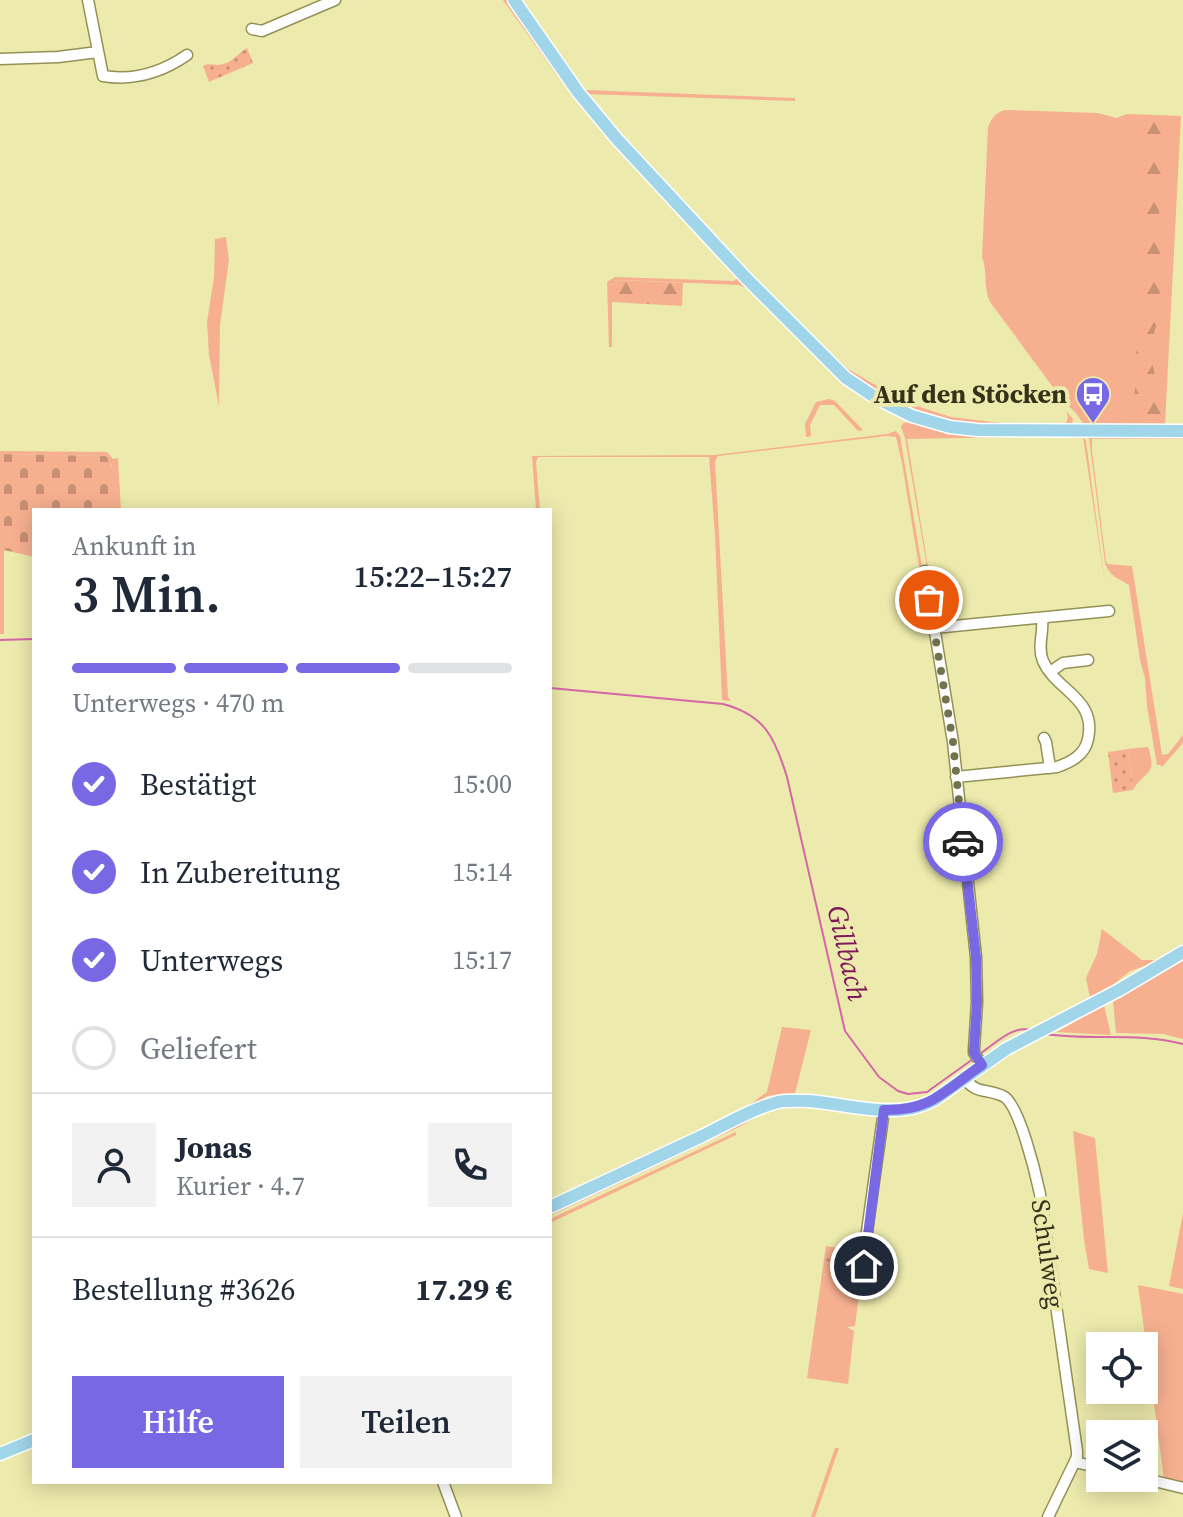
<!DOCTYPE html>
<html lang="de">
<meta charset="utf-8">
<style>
body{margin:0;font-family:"Source Serif 4",serif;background:#f2f2f3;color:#1f2937;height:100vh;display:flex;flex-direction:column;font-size:30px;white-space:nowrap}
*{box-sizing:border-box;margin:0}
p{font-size:26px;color:#747a83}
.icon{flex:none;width:44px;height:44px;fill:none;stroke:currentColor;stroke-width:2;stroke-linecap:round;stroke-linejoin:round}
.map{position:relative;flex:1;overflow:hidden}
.sheet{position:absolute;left:32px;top:508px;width:520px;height:976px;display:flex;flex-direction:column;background:#fff;border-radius:0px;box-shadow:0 4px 20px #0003}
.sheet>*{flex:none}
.controls{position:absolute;left:1086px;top:1332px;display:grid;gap:16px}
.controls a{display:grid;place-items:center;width:72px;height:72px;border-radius:0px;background:#fff;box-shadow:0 4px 20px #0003;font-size:40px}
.pin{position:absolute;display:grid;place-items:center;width:68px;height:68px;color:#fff;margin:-34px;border:4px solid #fff;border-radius:50%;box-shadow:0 2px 8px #0007}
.courier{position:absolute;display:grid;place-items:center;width:80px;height:80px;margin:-40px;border:6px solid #7968e4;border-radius:50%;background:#fff;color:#222;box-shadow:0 2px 10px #0007}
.head em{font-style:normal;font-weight:600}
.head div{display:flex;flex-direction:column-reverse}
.head{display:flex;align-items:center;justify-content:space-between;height:136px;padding:0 40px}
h1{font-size:52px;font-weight:600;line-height:60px}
.bar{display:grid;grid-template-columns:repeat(4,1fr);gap:12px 8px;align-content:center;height:96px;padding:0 40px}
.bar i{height:10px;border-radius:6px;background:#e0e1e3}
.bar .current{background:#7968e4}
.bar p{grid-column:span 4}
.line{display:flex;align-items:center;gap:20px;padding:0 40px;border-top:2px solid #e0e1e3}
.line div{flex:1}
.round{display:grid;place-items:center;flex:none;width:84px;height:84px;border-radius:0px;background:#f2f2f3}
ol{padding:0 40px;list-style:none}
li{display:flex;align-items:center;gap:24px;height:88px}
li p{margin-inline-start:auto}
li .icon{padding:8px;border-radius:50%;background:#7968e4;color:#fff;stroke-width:4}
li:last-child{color:#747a83}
li i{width:44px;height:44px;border:4px solid #e0e1e3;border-radius:50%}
.primary-button{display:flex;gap:16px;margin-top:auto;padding:16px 40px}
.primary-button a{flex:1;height:92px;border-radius:0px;background:#7968e4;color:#fff;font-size:32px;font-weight:600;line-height:92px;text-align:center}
.primary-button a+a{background:#f2f2f3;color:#1f2937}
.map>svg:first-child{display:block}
.grass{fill:#f6b090}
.forest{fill:url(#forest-firs)}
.cemetery{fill:url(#cemetery-stones)}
.park{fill:url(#park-dots)}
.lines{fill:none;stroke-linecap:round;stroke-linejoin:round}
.stream{stroke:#d566a7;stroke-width:2}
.minor-casing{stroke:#949157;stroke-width:13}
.major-casing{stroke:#fff;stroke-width:15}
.minor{stroke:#fff;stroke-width:10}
.major{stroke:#a0d5ea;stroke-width:12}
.done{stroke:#74724d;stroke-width:8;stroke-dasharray:0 14.4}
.route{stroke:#7968e4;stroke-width:10}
.labels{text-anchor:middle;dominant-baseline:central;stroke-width:8;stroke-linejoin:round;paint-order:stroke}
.poi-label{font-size:26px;font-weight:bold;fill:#34321a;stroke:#eceaac;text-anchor:end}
.street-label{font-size:26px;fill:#34321a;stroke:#eceaac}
.water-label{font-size:28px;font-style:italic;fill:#7d185a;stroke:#eceaac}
</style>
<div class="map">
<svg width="1183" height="1517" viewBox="0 0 1183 1517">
<defs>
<pattern id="forest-firs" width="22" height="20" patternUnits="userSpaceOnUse" patternTransform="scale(2)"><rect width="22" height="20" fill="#f6b090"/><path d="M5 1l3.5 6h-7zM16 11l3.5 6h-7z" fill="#c89075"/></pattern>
<pattern id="cemetery-stones" width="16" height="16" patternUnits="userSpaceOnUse" patternTransform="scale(2)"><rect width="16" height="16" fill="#f6b090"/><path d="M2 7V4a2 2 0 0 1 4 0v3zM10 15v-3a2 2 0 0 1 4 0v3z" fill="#c89075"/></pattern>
<pattern id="park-dots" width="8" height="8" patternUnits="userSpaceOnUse" patternTransform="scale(2)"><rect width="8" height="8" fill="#f6b090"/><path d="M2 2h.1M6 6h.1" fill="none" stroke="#c89075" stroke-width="1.8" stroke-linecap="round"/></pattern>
</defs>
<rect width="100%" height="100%" fill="#eceaac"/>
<path class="grass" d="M503,0H510L562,76L815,352L813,354L746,288L739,285L620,280L612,285V347H609L607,282L615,277L734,281L737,278L587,114L559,78Z
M548,41L584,90L795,98V101L587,94L619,133L781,305L848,369L894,396L923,408L951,417L1009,424H1062L1066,423L1068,417L1066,411L1073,419L1072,425L1019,427L958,422L936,418L890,400L851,376L748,274L607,122L582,91Z
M1007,110L1097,113L1117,118L1127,114L1181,116L1165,424L1183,426L1084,425L1076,413L1064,402L990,302C983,288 988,272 982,257L988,127C992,117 997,111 1007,110Z
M226,237L229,260L220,325L219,406L209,355L207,322L214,277L215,239Z
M829,399L835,401L863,430L858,431L834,405H820L810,425L811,436L806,437L805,424L816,402Z
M910,422L940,430L973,435L1082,434L1086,441L1105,583L1083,437L1076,436L907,439L930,579L932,587L938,589L931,590L905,438L901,427L903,423Z
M896,431L900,436L924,579H921L902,463L896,437L886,436L718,456L715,461L728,697L731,701L722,700L715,535L709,457H538L536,462L540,510H536L532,456L714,455L887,434Z
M1183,434V439H1092V451L1106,562L1108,564L1132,566L1162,755L1168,754L1183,735V743L1162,767L1160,765H1157L1147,706L1145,678L1140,660L1129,585C1118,578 1110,577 1105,563L1089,438L1090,435Z
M0,451L107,452L113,459L118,458L121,510H114L112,466L106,456L0,454Z
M1148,747C1158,777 1144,770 1133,790L1128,749Z
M1102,929L1142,960H1155L1183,944V947L1154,963L1130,971L1108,989L1093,998H1090L1086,978L1097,954Z
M1183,961V1039L1163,1034L1116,1033L1113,1001Z
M1104,1005L1111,1035L1057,1032Z
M782,1027L811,1030L795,1093L767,1096L752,1107L630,1165L627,1164L624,1165L623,1169L550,1203V1199L742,1110L767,1092Z
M765,1111L741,1126L550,1216V1211Z
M1073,1131L1095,1138L1108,1273L1089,1269L1084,1240Z
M736,1132V1135L550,1223V1219Z
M1183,1213V1289L1169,1286Z
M822,1274L861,1277L855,1326L847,1327L854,1331L848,1384L807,1378Z
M1138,1285L1183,1294V1484L1164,1479Z
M835,1448H839L815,1517H811Z"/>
<path class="forest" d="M1162,117L1171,118L1178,125L1176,130L1168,134L1165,158L1168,189L1162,200L1159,213L1161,221L1159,248L1162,263L1157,274L1162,289L1156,300L1162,310L1157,317C1157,335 1147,337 1156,357L1152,364C1158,380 1150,396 1162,411L1161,418L1142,421L1134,410L1146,127L1151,122Z
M620,280L683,283L682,306L611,302L612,285Z"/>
<path class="cemetery" d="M0,454L106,456C117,468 114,493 114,510H34V557L4,550V634H0Z"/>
<path class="park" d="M247,48L253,63L209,82L203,66C212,62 214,67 223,64C234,61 238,53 247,48Z
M1128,749L1133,790L1113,793L1108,752Z
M826,1246L859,1251L849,1255L848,1266L862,1269L861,1277L822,1274Z"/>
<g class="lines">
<path class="stream" d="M0,640L34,639
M550,688L723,704C765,715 775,738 787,777L845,1031L879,1077L898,1091L908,1094L927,1092L973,1059
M1045,1034C1091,1041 1138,1032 1183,1044
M981,1053C996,1043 1013,1025 1031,1030"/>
<g class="minor-casing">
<path id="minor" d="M88,0L103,76C134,81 161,73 187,55
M252,29L262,31L335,0
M0,59L58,57L98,52
M925,571L953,742L976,957L977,1002L974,1049V1053L982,1065
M934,628L1109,611
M1050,672L1063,663L1088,660
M1044,738L1046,742L1050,768
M956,777L1057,767C1071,762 1085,755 1088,739C1097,698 1056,691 1043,661C1037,646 1044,633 1042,618
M964,1078C977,1095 986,1088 1003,1096C1019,1103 1036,1175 1040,1194L1077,1451V1457L1048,1517
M864,1270L863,1260L884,1110
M1075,1462L1100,1468
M1142,1478L1183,1488
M443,1482L456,1517"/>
</g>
<g class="major-casing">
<path id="major" d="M514,0L578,92L616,138L746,278L846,378L876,398L912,416L950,427L978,430L1183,431
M550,1207C600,1184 650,1160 700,1137C725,1125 751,1109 778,1102C788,1100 798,1101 808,1101C850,1104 896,1121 934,1100L1006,1049L1119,990L1183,952
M0,1454L34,1440"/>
</g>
<use href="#minor" class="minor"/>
<use href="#major" class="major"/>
</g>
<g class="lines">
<path class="done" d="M929,600L953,742L963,842"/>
<path class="route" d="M864,1266L884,1110C932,1111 945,1090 982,1065L974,1053V1049L977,1002L976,957L963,842"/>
</g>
<defs>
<g id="bus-pin" transform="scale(1.8)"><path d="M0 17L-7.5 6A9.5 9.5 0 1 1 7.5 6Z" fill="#7968e4" stroke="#eceaac"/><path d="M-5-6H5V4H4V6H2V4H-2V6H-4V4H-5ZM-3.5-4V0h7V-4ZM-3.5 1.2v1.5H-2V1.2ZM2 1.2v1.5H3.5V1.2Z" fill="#fff"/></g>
</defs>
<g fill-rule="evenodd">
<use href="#bus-pin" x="1093" y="394"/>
</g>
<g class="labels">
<g class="poi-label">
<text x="1067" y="394">Auf den Stöcken</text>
</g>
<g class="street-label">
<text transform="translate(1048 1254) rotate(82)">Schulweg</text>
</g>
<g class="water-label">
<text transform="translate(848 953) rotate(77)">Gillbach</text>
</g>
</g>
</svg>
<div class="controls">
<a><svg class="icon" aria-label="locate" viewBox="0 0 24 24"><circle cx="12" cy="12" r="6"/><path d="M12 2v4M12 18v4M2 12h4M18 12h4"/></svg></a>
<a><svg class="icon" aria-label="layers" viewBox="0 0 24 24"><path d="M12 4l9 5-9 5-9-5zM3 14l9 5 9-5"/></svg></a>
</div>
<div class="pin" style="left:929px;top:600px;background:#ea580c"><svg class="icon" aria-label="bag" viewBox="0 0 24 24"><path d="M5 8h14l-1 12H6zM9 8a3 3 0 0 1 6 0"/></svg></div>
<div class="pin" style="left:864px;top:1266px;background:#1f2937"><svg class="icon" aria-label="home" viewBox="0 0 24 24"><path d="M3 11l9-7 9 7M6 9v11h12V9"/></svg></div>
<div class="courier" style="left:963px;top:842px"><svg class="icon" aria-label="car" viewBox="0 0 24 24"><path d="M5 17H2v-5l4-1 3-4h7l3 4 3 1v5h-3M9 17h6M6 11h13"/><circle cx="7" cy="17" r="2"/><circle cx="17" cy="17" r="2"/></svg></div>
<section class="sheet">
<div class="head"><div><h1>3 Min.</h1><p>Ankunft in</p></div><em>15:22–15:27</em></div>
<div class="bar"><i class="current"></i><i class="current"></i><i class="current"></i><i></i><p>Unterwegs · 470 m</p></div>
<ol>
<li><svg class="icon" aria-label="check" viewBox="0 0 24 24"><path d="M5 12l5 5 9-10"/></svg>Bestätigt<p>15:00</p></li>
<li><svg class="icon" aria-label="check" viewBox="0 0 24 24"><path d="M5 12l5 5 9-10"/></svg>In Zubereitung<p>15:14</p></li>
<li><svg class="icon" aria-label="check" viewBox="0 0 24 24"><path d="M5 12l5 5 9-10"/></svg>Unterwegs<p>15:17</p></li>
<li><i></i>Geliefert</li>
</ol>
<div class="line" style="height:144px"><a class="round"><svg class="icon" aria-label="person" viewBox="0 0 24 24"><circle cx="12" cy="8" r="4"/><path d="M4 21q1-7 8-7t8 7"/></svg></a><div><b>Jonas</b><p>Kurier · 4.7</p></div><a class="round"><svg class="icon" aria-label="phone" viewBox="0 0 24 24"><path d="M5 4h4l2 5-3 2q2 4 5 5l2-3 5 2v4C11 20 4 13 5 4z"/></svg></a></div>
<div class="line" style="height:104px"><div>Bestellung #3626</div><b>17.29 €</b></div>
<div class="primary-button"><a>Hilfe</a><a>Teilen</a></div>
</section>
</div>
